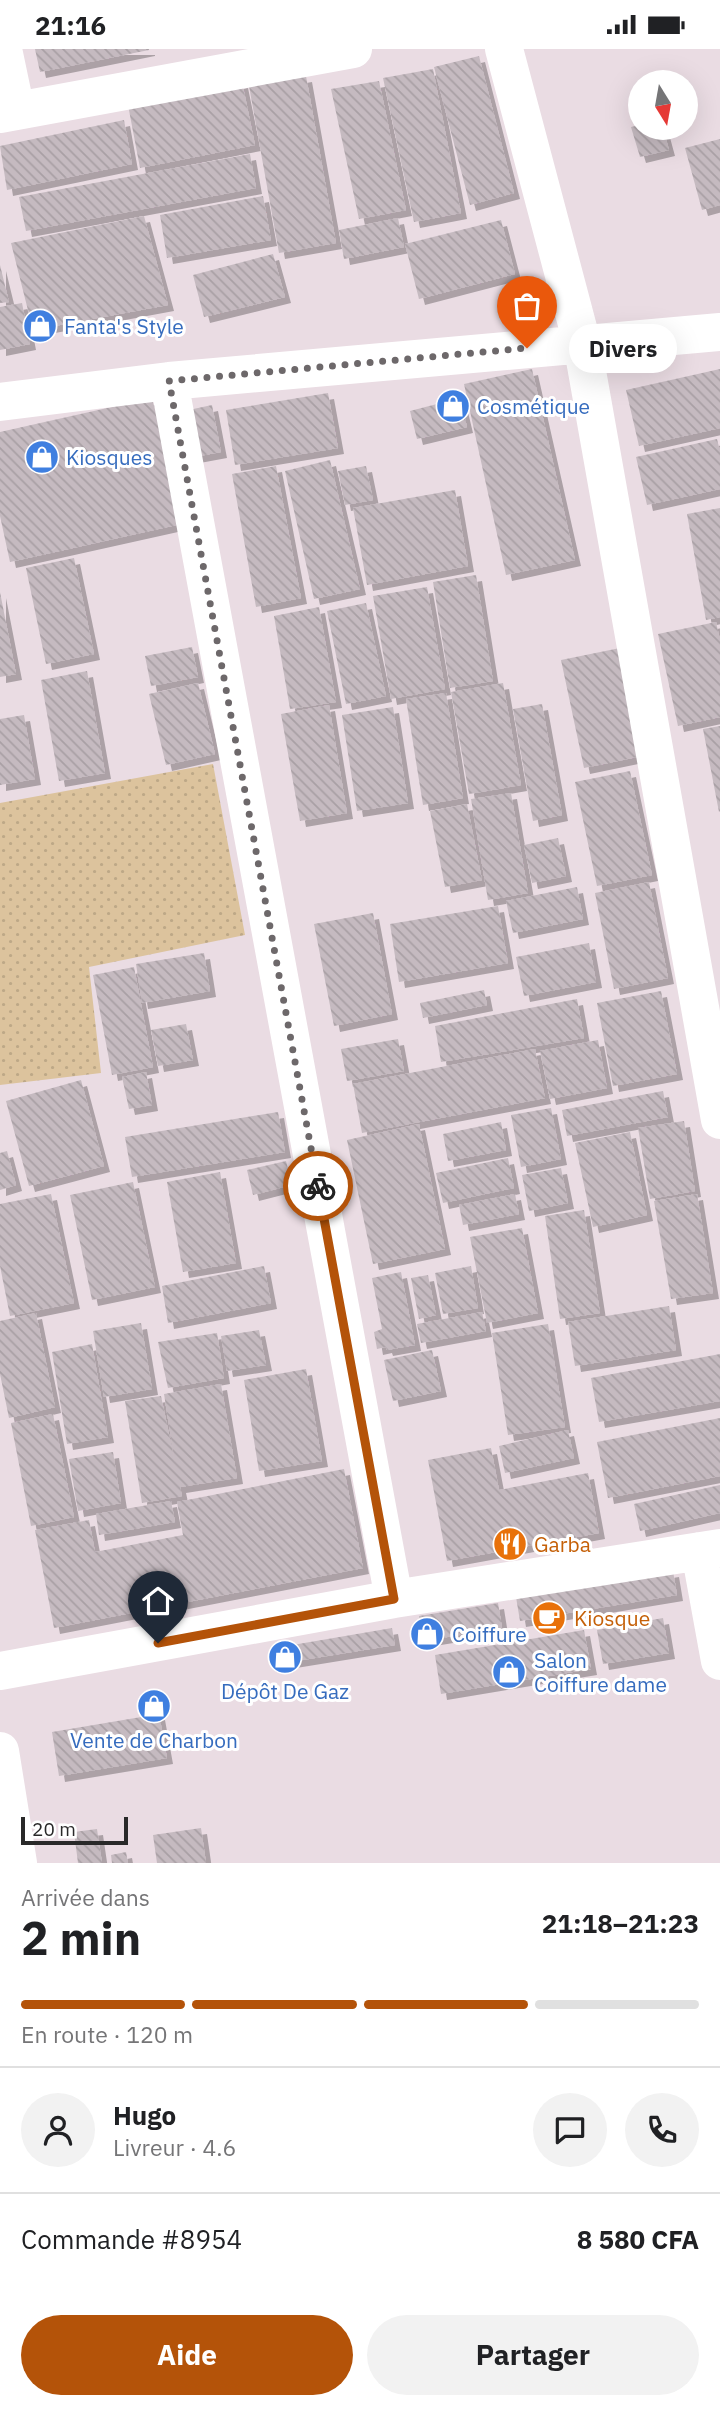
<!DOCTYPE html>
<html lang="fr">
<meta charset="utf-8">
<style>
body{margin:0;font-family:"IBM Plex Sans",sans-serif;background:#f2f2f2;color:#202124;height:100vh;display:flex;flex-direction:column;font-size:26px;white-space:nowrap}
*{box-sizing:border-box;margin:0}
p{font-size:23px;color:#757577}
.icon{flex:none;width:38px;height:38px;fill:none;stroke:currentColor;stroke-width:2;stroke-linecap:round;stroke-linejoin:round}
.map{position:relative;height:1814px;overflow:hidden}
.details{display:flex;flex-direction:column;background:#fff;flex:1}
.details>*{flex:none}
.needle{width:46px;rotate:169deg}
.fabs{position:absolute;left:628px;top:21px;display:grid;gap:14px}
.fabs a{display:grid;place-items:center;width:70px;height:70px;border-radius:50%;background:#fff;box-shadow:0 7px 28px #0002;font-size:35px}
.scale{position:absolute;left:21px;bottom:18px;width:107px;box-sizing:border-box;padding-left:7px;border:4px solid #292929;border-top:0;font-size:19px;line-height:24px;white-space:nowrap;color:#292929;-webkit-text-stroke:5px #fff;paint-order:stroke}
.pin{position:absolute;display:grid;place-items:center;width:60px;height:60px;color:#fff;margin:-72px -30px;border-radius:50% 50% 50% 0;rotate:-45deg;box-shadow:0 0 7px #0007}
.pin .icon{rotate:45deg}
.courier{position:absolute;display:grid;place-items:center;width:70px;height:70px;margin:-35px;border:5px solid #b45309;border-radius:50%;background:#fff;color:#222;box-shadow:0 2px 9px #0007}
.bubble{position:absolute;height:49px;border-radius:24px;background:#fff;box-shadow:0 7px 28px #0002;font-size:23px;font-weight:700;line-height:49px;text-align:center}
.overview em{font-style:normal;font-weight:700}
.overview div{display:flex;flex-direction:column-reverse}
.overview{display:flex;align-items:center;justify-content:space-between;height:119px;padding:0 21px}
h1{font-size:46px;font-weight:700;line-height:52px}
.bar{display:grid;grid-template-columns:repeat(4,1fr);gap:10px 7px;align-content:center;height:84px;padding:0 21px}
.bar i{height:9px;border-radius:5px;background:#e0e0e0}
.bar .active{background:#b45309}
.bar p{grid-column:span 4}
.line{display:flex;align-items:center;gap:18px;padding:0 21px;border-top:2px solid #e0e0e0}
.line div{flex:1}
.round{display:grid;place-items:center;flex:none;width:74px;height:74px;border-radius:37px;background:#f2f2f2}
.primary-button{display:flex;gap:14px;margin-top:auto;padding:14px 21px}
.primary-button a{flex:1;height:80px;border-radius:42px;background:#b45309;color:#fff;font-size:28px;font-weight:700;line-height:80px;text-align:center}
.primary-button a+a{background:#f2f2f2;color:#202124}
.status{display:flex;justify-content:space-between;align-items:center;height:49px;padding:0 35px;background:#fff;direction:ltr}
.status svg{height:19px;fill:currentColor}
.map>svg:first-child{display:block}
.grass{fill:url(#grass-dots)}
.building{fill:url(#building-back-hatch);filter:url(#shadow)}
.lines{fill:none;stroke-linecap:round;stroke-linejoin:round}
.minor{stroke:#fff;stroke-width:38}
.done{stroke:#6d686a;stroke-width:7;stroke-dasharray:0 12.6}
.route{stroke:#b45309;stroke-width:9}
.labels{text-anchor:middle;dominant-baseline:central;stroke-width:6;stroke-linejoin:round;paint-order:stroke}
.shop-label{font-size:21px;fill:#366cbe;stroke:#fff;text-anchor:start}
.food-label{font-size:21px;fill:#c56008;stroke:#fff;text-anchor:start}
</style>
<div class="status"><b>21:16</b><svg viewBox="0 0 49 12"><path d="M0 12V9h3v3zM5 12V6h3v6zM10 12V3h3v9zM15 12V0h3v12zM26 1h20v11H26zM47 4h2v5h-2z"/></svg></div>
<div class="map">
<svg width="720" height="1814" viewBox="0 0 720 1814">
<defs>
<pattern id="grass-dots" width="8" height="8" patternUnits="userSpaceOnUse" patternTransform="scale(1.75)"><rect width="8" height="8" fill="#dcc39d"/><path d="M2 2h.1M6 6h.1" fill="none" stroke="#bda887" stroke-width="1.8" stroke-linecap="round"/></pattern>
<pattern id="building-back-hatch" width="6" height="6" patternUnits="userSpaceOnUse" patternTransform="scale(1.75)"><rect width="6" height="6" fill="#c5bac0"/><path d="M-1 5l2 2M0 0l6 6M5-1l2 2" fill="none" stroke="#a9a0a5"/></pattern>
<filter id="shadow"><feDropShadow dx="6" dy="6" stdDeviation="0" flood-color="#0004"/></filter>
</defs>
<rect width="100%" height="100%" fill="#eadce3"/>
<path class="grass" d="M213,715L245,886L89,918L101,1024L0,1036V754Z"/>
<path class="building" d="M35,0H149V1L40,23Z
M479,7L514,144L470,156L434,18Z
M433,20L461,164L414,173L383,29Z
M306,27L336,194L279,204L249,37Z
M379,32L406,161L359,170L331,40Z
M242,33L255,96L140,119L128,56Z
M124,71L132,115L7,141L0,97Z
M640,76V79H663L669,101L640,108L631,78Z
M720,90V156L702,161L685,99Z
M250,105L256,139L26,182L19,148Z
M263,147L271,191L167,209L160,166Z
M144,167L168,256L33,281L11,194Z
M398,169L404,198L344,210L339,181Z
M501,171L515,225L419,250L405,195Z
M273,205L285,248L204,268L193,226Z
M0,216L9,253L0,254Z
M22,254L30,295L0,301V258Z
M532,320L575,511L506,526L464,335Z
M720,320V379L639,397L626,341Z
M328,344L338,399L235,416L226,361Z
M152,349L181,475L10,513L0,467V383Z
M460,349L467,378L417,390L410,362Z
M212,356L221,403L194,408L184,362Z
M717,390L720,402V440L647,456L636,408Z
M330,411L360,540L314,550L285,422Z
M276,417L301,549L256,558L232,425Z
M366,417L373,451L345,456L338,422Z
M455,441L468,517L367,536L353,459Z
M720,459V568L706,571L687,465Z
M74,509L94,605L46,615L26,519Z
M476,526L493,632L450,639L433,533Z
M427,538L445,640L391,650L373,547Z
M0,543L16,625L0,628Z
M366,554L386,647L346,655L327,562Z
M319,558L336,653L290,660L274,567Z
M716,573L720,591V668L678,677L658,585Z
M192,598L198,628L151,637L145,607Z
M620,599L642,707L584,719L561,611Z
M87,622L105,724L59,732L41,631Z
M198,634L215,705L166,716L149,645Z
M503,634L521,736L469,745L451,643Z
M446,644L463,749L423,756L406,650Z
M542,655L562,766L533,772L513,660Z
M329,656L347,764L300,772L281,665Z
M393,658L408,754L357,762L342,666Z
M24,666L35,730L0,736V670Z
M720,677V762L719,763L703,680Z
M630,722L652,826L597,837L575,733Z
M511,744L528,844L488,851L471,750Z
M467,755L482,831L445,838L430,762Z
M558,789L566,827L532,834L524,796Z
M649,833L668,929L614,940L595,844Z
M577,838L583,870L513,884L506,852Z
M498,857L508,914L399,933L390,875Z
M373,864L392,965L334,977L314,875Z
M589,894L596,933L524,947L516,908Z
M204,904L210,942L142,954L136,915Z
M134,918L153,1018L112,1026L93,926Z
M484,941L487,956L423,969L420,954Z
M661,942L677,1025L613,1037L597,954Z
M577,950L584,989L441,1013L435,977Z
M186,975L193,1011L158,1017L151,981Z
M398,990L404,1022L347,1032L341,1000Z
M598,991L607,1039L550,1050L540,1002Z
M535,1000L545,1049L362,1084L353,1035Z
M146,1023L152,1056L129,1060L122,1028Z
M81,1031L104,1117L29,1137L6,1052Z
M663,1042L668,1068L567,1087L562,1061Z
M551,1059L561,1110L521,1118L511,1066Z
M278,1063L285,1103L132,1128L125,1088Z
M684,1072L695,1142L650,1150L638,1079Z
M501,1073L506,1101L448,1112L443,1085Z
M419,1075L445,1200L373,1215L347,1091Z
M630,1083L647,1166L593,1178L575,1094Z
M7,1102L16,1136L0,1141V1104Z
M508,1109L514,1139L443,1154L436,1124Z
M286,1112L292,1136L253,1146L247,1121Z
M561,1119L568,1154L529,1162L522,1126Z
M220,1123L236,1214L183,1223L167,1133Z
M133,1133L155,1238L92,1251L70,1146Z
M51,1145L74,1254L10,1267L0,1217V1155Z
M515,1145L519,1165L463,1176L459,1156Z
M697,1145L713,1244L671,1250L654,1152Z
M584,1161L600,1264L560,1270L545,1167Z
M522,1179L538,1264L487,1274L470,1188Z
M264,1217L271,1254L168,1274L162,1237Z
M471,1217L478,1259L443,1265L435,1224Z
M401,1223L415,1296L387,1301L386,1298L377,1300L374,1283L382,1280L372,1229Z
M428,1226L436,1266L419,1270L411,1229Z
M669,1257L676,1301L575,1317L568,1273Z
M482,1263L486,1282L421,1294L417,1275Z
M36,1264L55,1358L9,1369L0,1325V1272Z
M141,1274L152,1340L104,1348L93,1282Z
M548,1275L565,1378L508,1386L492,1284Z
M259,1281L266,1316L227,1322L221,1287Z
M217,1284L224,1329L168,1339L158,1293Z
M92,1295L108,1388L67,1395L52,1303Z
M432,1301L441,1342L393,1352L384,1311Z
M720,1305V1352L599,1373L591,1329Z
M306,1320L322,1412L259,1422L244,1331Z
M221,1335L237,1429L180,1438L182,1447L142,1454L125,1352L161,1347L175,1414L164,1345Z
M53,1365L74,1468L31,1477L11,1374Z
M720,1369V1427L608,1449L597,1393Z
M568,1381L574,1409L505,1424L499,1397Z
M491,1399L499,1441L588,1424L599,1484L447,1512L428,1411Z
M113,1403L121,1454L78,1462L69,1410Z
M344,1420L363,1519L54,1579L35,1481L89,1471L95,1503L183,1486L177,1453Z
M720,1436V1464L640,1482L634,1455Z
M171,1452L175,1473L99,1486L96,1465Z
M673,1522L677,1546L520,1572L516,1548Z
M498,1554L502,1579L423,1592L419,1567Z
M663,1569L669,1604L603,1615L597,1581Z
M392,1579L395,1596L278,1615L275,1599Z
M584,1581L591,1620L441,1645L435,1606Z
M159,1665L167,1709L59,1727L52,1683Z
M201,1779L206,1814H157L153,1786Z
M97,1780L102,1814H78L74,1783Z
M126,1803L128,1814H112L111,1806Z"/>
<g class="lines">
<path class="minor" d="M3,0L16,62
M504,0L582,294L720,1071
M0,65L353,0
M169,332L394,1550
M0,353L169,332L720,283
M700,1502L720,1612
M0,1622L394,1550L720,1499
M0,1702L18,1814"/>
</g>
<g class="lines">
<path class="done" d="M318,1137L169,332L527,299"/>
<path class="route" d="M158,1594L394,1550L318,1137"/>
</g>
<defs>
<g id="shop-disc" transform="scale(1.75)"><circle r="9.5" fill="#3f7fe0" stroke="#fff"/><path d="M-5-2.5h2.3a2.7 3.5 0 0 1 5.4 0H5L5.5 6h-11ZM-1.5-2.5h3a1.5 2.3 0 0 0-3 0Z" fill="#fff"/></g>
<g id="restaurant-disc" transform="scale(1.75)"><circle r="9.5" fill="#e8710a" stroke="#fff"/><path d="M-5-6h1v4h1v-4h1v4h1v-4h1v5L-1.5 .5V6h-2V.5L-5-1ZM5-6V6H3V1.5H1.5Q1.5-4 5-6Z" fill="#fff"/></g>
<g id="cafe-disc" transform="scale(1.75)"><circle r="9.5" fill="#e8710a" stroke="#fff"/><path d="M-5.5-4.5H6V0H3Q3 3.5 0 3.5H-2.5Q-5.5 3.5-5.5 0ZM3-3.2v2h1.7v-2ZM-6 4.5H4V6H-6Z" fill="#fff"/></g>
</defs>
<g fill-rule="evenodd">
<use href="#shop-disc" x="40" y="277"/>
<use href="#shop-disc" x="453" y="357"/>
<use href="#shop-disc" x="42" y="408"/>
<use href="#restaurant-disc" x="510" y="1495"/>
<use href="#cafe-disc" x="549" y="1569"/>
<use href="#shop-disc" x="427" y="1585"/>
<use href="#shop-disc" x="285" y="1608"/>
<use href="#shop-disc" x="509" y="1623"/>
<use href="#shop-disc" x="154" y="1657"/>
</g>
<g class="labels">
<g class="shop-label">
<text x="64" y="277">Fanta's Style</text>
<text x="477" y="357">Cosmétique</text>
<text x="66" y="408">Kiosques</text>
<text x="452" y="1585">Coiffure</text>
<text x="534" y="1611">Salon<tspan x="534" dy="24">Coiffure dame</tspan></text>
<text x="285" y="1642" text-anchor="middle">Dépôt De Gaz</text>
<text x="154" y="1691" text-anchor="middle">Vente de Charbon</text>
</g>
<g class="food-label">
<text x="534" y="1495">Garba</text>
<text x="574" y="1569">Kiosque</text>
</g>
</g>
</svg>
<div class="fabs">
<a><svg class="needle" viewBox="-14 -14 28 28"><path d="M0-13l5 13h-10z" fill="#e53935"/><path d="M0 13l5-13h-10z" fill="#757577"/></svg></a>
</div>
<div class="scale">20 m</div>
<div class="pin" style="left:527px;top:299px;background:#ea580c"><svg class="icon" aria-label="bag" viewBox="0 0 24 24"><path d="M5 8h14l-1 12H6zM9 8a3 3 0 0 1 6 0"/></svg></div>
<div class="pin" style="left:158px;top:1594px;background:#1f2937"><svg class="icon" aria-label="home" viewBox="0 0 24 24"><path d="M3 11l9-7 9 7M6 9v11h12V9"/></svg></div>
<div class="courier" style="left:318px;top:1137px"><svg class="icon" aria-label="bike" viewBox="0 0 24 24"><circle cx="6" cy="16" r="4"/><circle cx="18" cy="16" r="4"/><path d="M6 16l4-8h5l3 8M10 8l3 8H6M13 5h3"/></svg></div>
<div class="bubble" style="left:569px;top:275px;width:108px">Divers</div>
</div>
<section class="details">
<div class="overview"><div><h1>2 min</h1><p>Arrivée dans</p></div><em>21:18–21:23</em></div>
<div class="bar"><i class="active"></i><i class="active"></i><i class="active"></i><i></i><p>En route · 120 m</p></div>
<div class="line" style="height:126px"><a class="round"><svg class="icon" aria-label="person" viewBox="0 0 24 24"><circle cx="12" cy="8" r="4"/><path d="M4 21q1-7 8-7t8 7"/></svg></a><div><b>Hugo</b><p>Livreur · 4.6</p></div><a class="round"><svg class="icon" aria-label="chat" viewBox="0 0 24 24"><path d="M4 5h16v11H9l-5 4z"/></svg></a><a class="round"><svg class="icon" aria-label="phone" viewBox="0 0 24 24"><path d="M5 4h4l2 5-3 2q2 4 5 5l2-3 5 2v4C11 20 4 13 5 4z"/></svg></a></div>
<div class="line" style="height:91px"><div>Commande #8954</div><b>8 580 CFA</b></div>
<div class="primary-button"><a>Aide</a><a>Partager</a></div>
</section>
